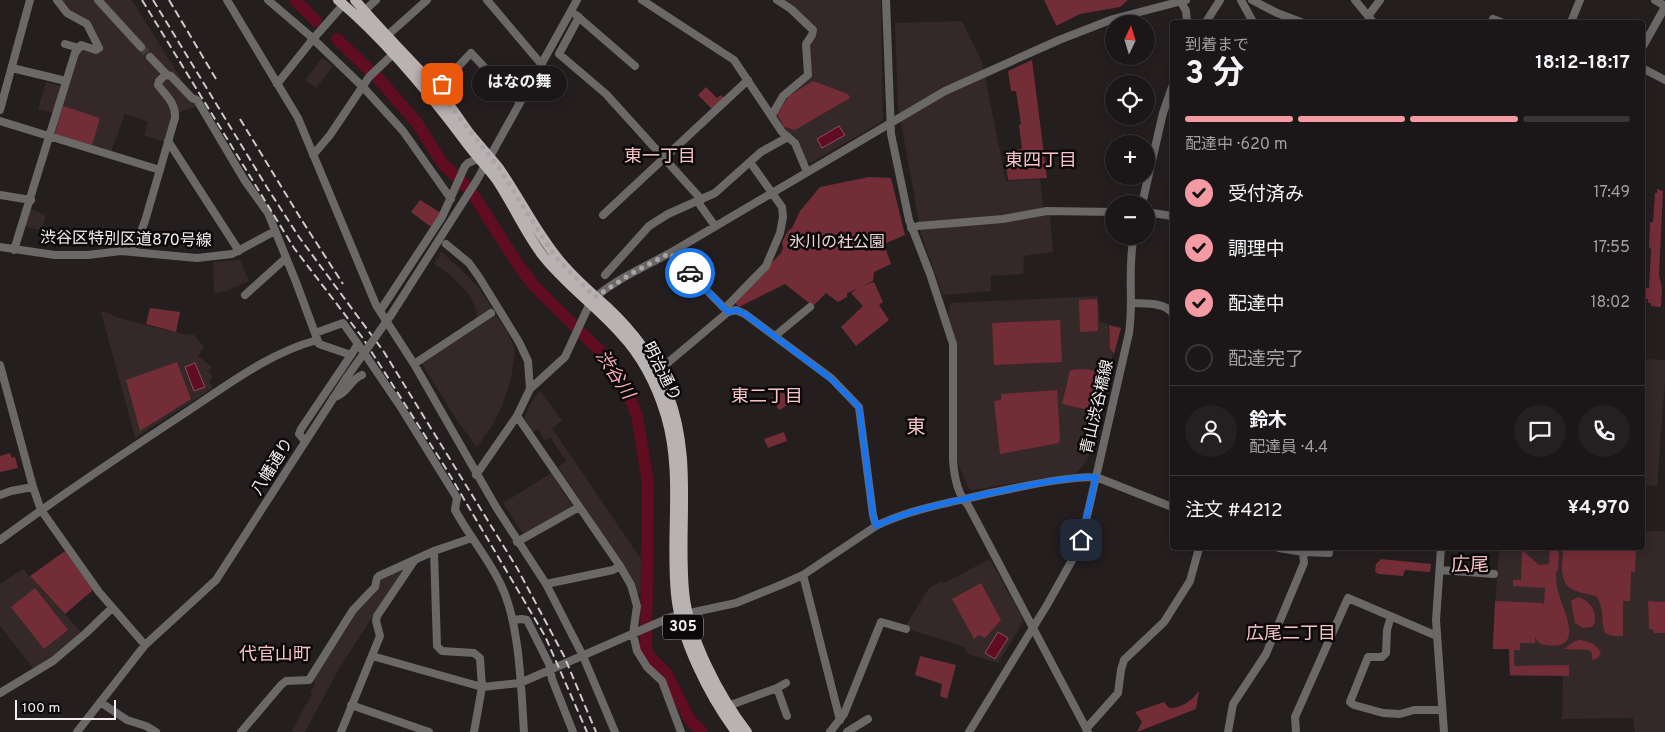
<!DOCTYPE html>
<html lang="ja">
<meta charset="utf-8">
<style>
body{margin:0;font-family:Overpass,"Noto Sans JP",sans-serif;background:#241f20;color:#f1f3f6;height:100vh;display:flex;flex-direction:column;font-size:19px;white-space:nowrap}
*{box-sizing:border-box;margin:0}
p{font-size:16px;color:#a09fa1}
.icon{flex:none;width:28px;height:28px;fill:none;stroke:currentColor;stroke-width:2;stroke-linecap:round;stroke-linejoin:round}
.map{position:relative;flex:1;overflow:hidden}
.panel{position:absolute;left:1170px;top:20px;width:475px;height:530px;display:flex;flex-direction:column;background:#1b1617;border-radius:5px;box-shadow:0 2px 12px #0003,0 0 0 1px #393536}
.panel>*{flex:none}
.needle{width:32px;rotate:4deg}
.controls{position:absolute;left:1105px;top:15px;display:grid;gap:10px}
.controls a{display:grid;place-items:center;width:50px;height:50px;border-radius:50%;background:#1b1617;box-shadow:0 2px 12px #0003,0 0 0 1px #393536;font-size:25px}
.scale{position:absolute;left:15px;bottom:12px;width:101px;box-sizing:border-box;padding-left:5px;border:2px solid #f2eeef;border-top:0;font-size:14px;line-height:18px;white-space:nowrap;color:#f2eeef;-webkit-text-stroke:4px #0b0909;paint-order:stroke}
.pin{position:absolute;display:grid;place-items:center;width:42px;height:42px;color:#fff;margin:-21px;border-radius:10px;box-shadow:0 2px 8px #0006}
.courier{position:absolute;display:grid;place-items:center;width:50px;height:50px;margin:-25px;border:4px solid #1a73e8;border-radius:50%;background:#fff;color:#222;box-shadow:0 1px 6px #0007}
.bubble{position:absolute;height:35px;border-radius:18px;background:#1b1617;box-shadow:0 2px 12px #0003,0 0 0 1px #393536;font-size:16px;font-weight:700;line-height:35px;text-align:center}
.overview em{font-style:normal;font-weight:700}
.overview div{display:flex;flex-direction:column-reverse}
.overview{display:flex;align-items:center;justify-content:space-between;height:85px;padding:0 15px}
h1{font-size:32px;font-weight:700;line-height:38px}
.bar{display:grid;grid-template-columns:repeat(4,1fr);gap:8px 5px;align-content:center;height:60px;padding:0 15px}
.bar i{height:6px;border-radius:4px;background:#393536}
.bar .selected{background:#f49aa3}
.bar p{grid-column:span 4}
.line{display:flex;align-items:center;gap:12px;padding:0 15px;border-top:1px solid #393536}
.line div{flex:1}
.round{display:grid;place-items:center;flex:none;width:52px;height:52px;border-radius:26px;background:#241f20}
ol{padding:0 15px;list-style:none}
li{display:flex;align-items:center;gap:15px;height:55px}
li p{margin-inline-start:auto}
li .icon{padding:5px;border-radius:50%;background:#f49aa3;color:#111;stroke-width:4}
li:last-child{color:#a09fa1}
li i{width:28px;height:28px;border:2px solid #393536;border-radius:50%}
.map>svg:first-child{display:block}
.built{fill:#342828}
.green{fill:#732d37}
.water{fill:#600c21;stroke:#8c505f}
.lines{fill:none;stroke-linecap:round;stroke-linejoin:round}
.river{stroke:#600c21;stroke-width:12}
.minor-tunnel{stroke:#433d3e;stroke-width:8;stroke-dasharray:8 4;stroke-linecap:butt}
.minor{stroke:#6b6868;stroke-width:8}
.major{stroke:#b8b2b2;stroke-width:10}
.rail{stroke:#cdc9ca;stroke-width:2;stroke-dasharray:8 4;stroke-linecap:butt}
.minor-bridge{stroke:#6b6868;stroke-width:8}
.done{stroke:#aaa5a6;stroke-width:5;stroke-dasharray:0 9}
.route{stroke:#1a73e8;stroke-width:6}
.labels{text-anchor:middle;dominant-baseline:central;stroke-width:5;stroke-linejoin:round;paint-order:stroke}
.shield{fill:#0b0909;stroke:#ada9aa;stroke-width:1}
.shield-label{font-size:15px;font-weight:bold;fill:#f2eeef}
.street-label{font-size:16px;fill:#f2eeef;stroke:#0b0909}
.park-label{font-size:16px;fill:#efd5d6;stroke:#0b0909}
.neighbourhood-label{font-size:18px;fill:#f6c2c5;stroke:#0b0909}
.water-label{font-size:18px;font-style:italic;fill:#f7adb3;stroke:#0b0909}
.quarter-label{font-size:19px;fill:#f6c2c5;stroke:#0b0909}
</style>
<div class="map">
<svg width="1665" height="732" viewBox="0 0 1665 732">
<rect width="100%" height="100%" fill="#241e1f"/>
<path class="built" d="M60,0H132L198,106L173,114L165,142L144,135L148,122L125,114L111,152L53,134L71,71L82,48L98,53L89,23L71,12Z
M781,0H881L883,121L811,163L806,161L798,138L783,131L774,115L787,95L811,77L808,46L815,34Z
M962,21L982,62L1006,181L1040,179L1044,214L1050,215L1053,252L1024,256L1023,274L991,276V291L943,295L921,234L898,106L895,23Z
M322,58L333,66L316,88L305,80Z
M46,82L60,86L53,113L38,109Z
M31,209L46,215L41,231L25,226Z
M441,252L461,269L478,287L508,333L515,350L511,379L502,406L492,426L477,447L456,419L421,362L479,324L475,307L469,294L448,273L434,264Z
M240,260L249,281L226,291L214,293L213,262Z
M1098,296L1100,322L1108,324L1110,349L1113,355L1087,461L1076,473L973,490L969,489L957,462V367L956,345L948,315L950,303Z
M103,311L119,318L182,334L194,335L204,347L198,356L212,367L208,371L213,376L209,381L213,388L135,438L101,312Z
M1642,359L1665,360V381L1657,486L1643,485Z
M541,391L562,421L552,428L643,562L642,592L637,594L631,577L558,467L566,461L550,437L545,441L538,429L533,432L525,420V416L534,397Z
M551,473L572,506L524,536L503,503Z
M1643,531H1665V732H1635L1633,718L1562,719L1563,676H1510L1509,649H1492L1499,548H1642Z
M990,559L1023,619L1022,624L998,663L968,654L964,647L909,629L906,625L929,588L942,581L944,583Z
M404,568L340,667L305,732H291L312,694L310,693L315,684L312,682L345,631L356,612L374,595L384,576Z
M23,569L81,632L50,659L34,669L0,626V584Z"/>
<path class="green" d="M1044,0H1128L1120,7L1080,14L1058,25H1056Z
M1032,60L1047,178L1008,180L1004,151L1022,149L1019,125L1021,124L1016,91H1011L1008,71Z
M813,81L848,94L850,98L795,130L784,127L777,114L789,96Z
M706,87L717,98L721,95L725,99L713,110L698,95Z
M63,106L100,118L92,145L55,134Z
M869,177L891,178L905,235L884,244L891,264L874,272L873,281L863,286L874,282L883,302L879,305L889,320L856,346L841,327L863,306L851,293L857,289L847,293V297L838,302L826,293L813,306L785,284L739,307L734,302L781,253L783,248L782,242L788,231L792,228L800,211L820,187Z
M1657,189L1663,191L1659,275L1662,288L1661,306L1660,307L1651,306V303H1648V299H1642L1643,288H1649L1651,249L1649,248L1650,222H1653L1655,193H1657Z
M420,200L441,213L431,227L411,212Z
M1097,299L1098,331L1080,332L1079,300Z
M150,308L180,312L176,332L146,324Z
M1060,320L1062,362L994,365L992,323Z
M1109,325L1121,328L1114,354L1110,349Z
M177,362L191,399L140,431L126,380Z
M1083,369L1107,372L1098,412L1062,404L1070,370Z
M1057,390L1060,437L1059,443L1000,454L994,401L1001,400V394Z
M783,392L790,404L779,410L772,398Z
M784,432L787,441L768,448L764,439Z
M10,453L12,458L15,457L18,468L0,472V456Z
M1550,548H1557L1559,554L1558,570L1556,572C1556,578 1556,585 1558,591C1562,609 1587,651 1546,645C1540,645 1537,642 1535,637V643H1520V650H1514V666L1569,665V676L1510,675L1509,649H1493L1495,601L1543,603L1542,607L1544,603L1545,588L1513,586V580H1521L1522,550L1539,565L1549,564Z
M1561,548H1636L1635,572L1618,570L1631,572L1630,601H1623V636H1613L1605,633C1600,621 1605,608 1596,596C1573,591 1561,590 1562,563C1563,557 1564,552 1561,548Z
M65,551L93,590L65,614L30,576Z
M1381,559L1431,564L1430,572L1405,570L1403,576L1379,574L1375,572L1376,564Z
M981,583L1001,620L985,638L979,635L974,639L952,599Z
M35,588L68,630L44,649L11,607Z
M1578,597C1590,601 1596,610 1595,622L1592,627L1583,628L1575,623L1571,601Z
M1648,601L1665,602V633H1654L1653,629H1649Z
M1580,640C1588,641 1597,644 1601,653L1598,658L1592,660V653L1589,650L1564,649L1575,641Z
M920,656L956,665L947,699L940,696L942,684L915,675Z
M1199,691L1196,709L1137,732L1142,722L1135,712L1164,702L1169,708C1182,708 1191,701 1199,691Z"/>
<path class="water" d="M839,126L845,135L822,148L817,139Z
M195,363L205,387L194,391L185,367Z
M998,632L1008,638L995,659L985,653Z"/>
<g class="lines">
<path class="river" d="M295,0L316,21
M337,39L369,70
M378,78L417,123L443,164L464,184L476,199L519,266L535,287L600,351L615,369L628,392L637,416L648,483L646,648L649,656L667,674L690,720L702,732"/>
<path class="minor-tunnel" d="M141,47L150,57"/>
<path class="minor" d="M98,0L141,47
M227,0L298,118L376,305L414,364L496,507L546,584L583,656L615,732
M268,0L309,35L363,87L403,131L451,199
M487,0L542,65
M642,0L734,60L782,132L795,143L807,172
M886,0L891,134L909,220L930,274L953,344V460C954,475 957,494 968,505L1088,732
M1241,0L1253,22
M1252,0L1277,13L1301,22
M1355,0L1373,22
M1655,0L1665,6
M1181,2L1186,11L1187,22
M364,11L376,0
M576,15L635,66
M1368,16L1380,0
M579,17L559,54L606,94L700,198V205L715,226
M1493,19L1501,22
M1206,22L1220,0
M1571,22L1580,0
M390,39L389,34L427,0
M65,44L79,48
M1642,48L1665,7
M150,57L167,75L171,76L192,98L197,100L245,181L268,213L296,282L319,344L351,355L358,344L400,406L457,498L455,510C469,536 489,559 501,585C520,624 521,689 524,732
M12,68L66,81
M1642,68L1665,80
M277,84L313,39L343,5
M437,89L471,53L504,88L520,102
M0,110L30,0
M772,115L783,96L808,75L806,44L812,35L813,30L791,9L777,0
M0,121L160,170
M168,141L239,251
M313,155L330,135L369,77L393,54
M0,195L31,200
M1142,204L1163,113L1172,87
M1146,212L1172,216
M603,215L748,80
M911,228L918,226L1003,219L1047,211L1114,212
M446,244L469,263L479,277L519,342L528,361L530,389
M0,247L55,255H88L121,251L197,258L232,254L275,231
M14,250L75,53L81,45L96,50L99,48L87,24L67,13L57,0
M133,252L145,221L175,118C176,103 166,96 158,85L159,81L166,74
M670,253L728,312
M605,275L649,226L668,214L715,193L761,152L788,137
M245,295L286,258
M1131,303C1144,304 1165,302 1172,313
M726,309L728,305L766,266L780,233L783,217L782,207L750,162
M380,311L442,217L465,166L468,163L482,157
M391,315L477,180L577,0
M315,333L343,323L358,344
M775,336L810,307
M414,364L491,313
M0,365L33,487L41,510L99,592L145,645
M658,371L728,312L736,310L745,314L831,378L859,407L873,515L876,526
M333,398C349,393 349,380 362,375
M517,416L620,566L631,585L637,606L633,634L637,651L647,667L662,681L681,732
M305,441L299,434L301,429L351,355
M476,475L517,416L530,389L565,357L590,303C606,283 653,263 677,249L945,91L1059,40L1113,19L1186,0
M0,495L11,491L33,487
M0,540C61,495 124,453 188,411C229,384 269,353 317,340
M517,542L579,507
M1279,548L1303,552L1329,553V548
M1441,548L1436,620L1444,732
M434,551L437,646L442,651L474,653L480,658L482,687L474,732
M1440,570L1494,574
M803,575L840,720
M546,584L613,570L620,566
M1391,616L1387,630L1386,653L1382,657H1368L1350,702L1354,705L1383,713L1400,714L1414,710H1442
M513,620L522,619L527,620L549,664L552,679L573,732
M372,656L482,687L520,683L671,617L736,603L783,584L803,575L876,526C910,509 950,503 986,494C1022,487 1060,477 1096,477L1172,507
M777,688L786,683
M0,693L53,661L86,633L112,608
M100,702L127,720L146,726L156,732
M351,705L429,732
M728,706L777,688L787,716
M1086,729L1118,693L1121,670L1124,660L1164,622L1190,581L1199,548
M77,732L145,645L216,580L347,377
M241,732L281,685L286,681L309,680L353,610L375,587L377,578L379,576L434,551L466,540L472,537
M341,732L380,636L376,621L377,616L414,561
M830,732L844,714L881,622L906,629
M847,732L868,719
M969,732L1047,605L1075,555L1085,525L1129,333C1134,301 1127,268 1134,236
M1228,732L1233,704L1266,654L1304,563L1303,552
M1296,732L1295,717L1348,598L1437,636"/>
<path class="major" d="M338,0C387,41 430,94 468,145C477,157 487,167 496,179C513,204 525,233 543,256C566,285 596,306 620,333C642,356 657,386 666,416C683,473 670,535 676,594C680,638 709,696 736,732
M355,0C381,31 410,59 437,89C449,103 459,119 470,134C479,145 489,156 498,167C520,198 536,233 560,261C574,278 590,292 606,306C633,331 655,360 668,394C693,458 678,524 684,591C688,637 719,696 747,732"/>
<path class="rail" d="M142,0L294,248L362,337L445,467L545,636L587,732
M153,0L268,189L299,237L384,352L517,568L564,656L596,732
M169,0L216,79
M240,119L301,219L343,284"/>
<path class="minor-bridge" d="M347,377L391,315"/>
</g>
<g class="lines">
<path class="done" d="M442,84L437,89L499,168L550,249L560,262L595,297L634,272L670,253L690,273"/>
<path class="route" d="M690,273L728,312L736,310L745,314L830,378L859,407L873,515L876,526C910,509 949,503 986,494C1022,487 1059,477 1096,477L1081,540"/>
</g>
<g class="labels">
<rect class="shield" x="663" y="614.5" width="40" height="25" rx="4"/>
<g class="shield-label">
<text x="683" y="627">305</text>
</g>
<g class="street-label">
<text transform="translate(126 240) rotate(1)">渋谷区特別区道870号線</text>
<text transform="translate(661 372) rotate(63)">明治通り</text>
<text transform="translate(1098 407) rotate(-77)">青山渋谷橋線</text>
<text transform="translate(273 467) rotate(-58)">八幡通り</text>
</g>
<g class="park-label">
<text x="837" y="243">氷川の社公園</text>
</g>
<g class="neighbourhood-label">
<text x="660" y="157">東一丁目</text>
<text x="1041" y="161">東四丁目</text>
<text x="767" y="397">東二丁目</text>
<text x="1291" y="634">広尾二丁目</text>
<text x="275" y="655">代官山町</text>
</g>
<g class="water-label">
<text transform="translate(614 375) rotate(57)">渋谷川</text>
</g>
<g class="quarter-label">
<text x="916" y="428">東</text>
<text x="1470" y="566">広尾</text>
</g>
</g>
</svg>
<div class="controls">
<a><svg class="needle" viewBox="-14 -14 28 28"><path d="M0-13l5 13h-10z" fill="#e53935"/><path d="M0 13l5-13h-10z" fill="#a09fa1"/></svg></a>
<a><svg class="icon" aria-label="locate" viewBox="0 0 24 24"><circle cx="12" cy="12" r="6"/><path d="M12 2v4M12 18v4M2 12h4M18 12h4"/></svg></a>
<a>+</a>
<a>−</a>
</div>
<div class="scale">100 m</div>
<div class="pin" style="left:442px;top:84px;background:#ea580c"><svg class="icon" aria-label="bag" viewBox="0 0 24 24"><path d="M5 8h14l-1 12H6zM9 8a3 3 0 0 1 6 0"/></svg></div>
<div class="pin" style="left:1081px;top:540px;background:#1f2937"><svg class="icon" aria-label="home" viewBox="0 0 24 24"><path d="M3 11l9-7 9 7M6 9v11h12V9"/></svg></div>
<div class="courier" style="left:690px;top:273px"><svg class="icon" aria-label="car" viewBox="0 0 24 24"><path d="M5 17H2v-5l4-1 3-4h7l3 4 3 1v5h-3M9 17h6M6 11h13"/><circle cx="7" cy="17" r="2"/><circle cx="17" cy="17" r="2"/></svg></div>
<div class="bubble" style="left:472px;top:66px;width:95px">はなの舞</div>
<section class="panel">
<div class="overview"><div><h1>3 分</h1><p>到着まで</p></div><em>18:12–18:17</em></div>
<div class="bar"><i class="selected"></i><i class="selected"></i><i class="selected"></i><i></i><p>配達中 · 620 m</p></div>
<ol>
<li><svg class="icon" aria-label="check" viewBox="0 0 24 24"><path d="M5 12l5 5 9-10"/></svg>受付済み<p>17:49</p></li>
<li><svg class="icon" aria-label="check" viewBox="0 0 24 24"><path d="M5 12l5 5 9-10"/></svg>調理中<p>17:55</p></li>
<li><svg class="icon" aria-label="check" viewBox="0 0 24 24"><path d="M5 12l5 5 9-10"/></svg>配達中<p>18:02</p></li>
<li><i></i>配達完了</li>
</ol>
<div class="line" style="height:90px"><a class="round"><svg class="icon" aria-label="person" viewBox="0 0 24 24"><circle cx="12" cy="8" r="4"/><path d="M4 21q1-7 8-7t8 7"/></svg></a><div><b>鈴木</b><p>配達員 · 4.4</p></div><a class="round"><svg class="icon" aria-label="chat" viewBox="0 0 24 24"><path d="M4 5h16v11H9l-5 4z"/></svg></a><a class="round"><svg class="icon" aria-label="phone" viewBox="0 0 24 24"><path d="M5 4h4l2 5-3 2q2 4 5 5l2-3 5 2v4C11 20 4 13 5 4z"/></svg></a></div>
<div class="line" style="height:65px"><div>注文 #4212</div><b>¥4,970</b></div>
</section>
</div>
